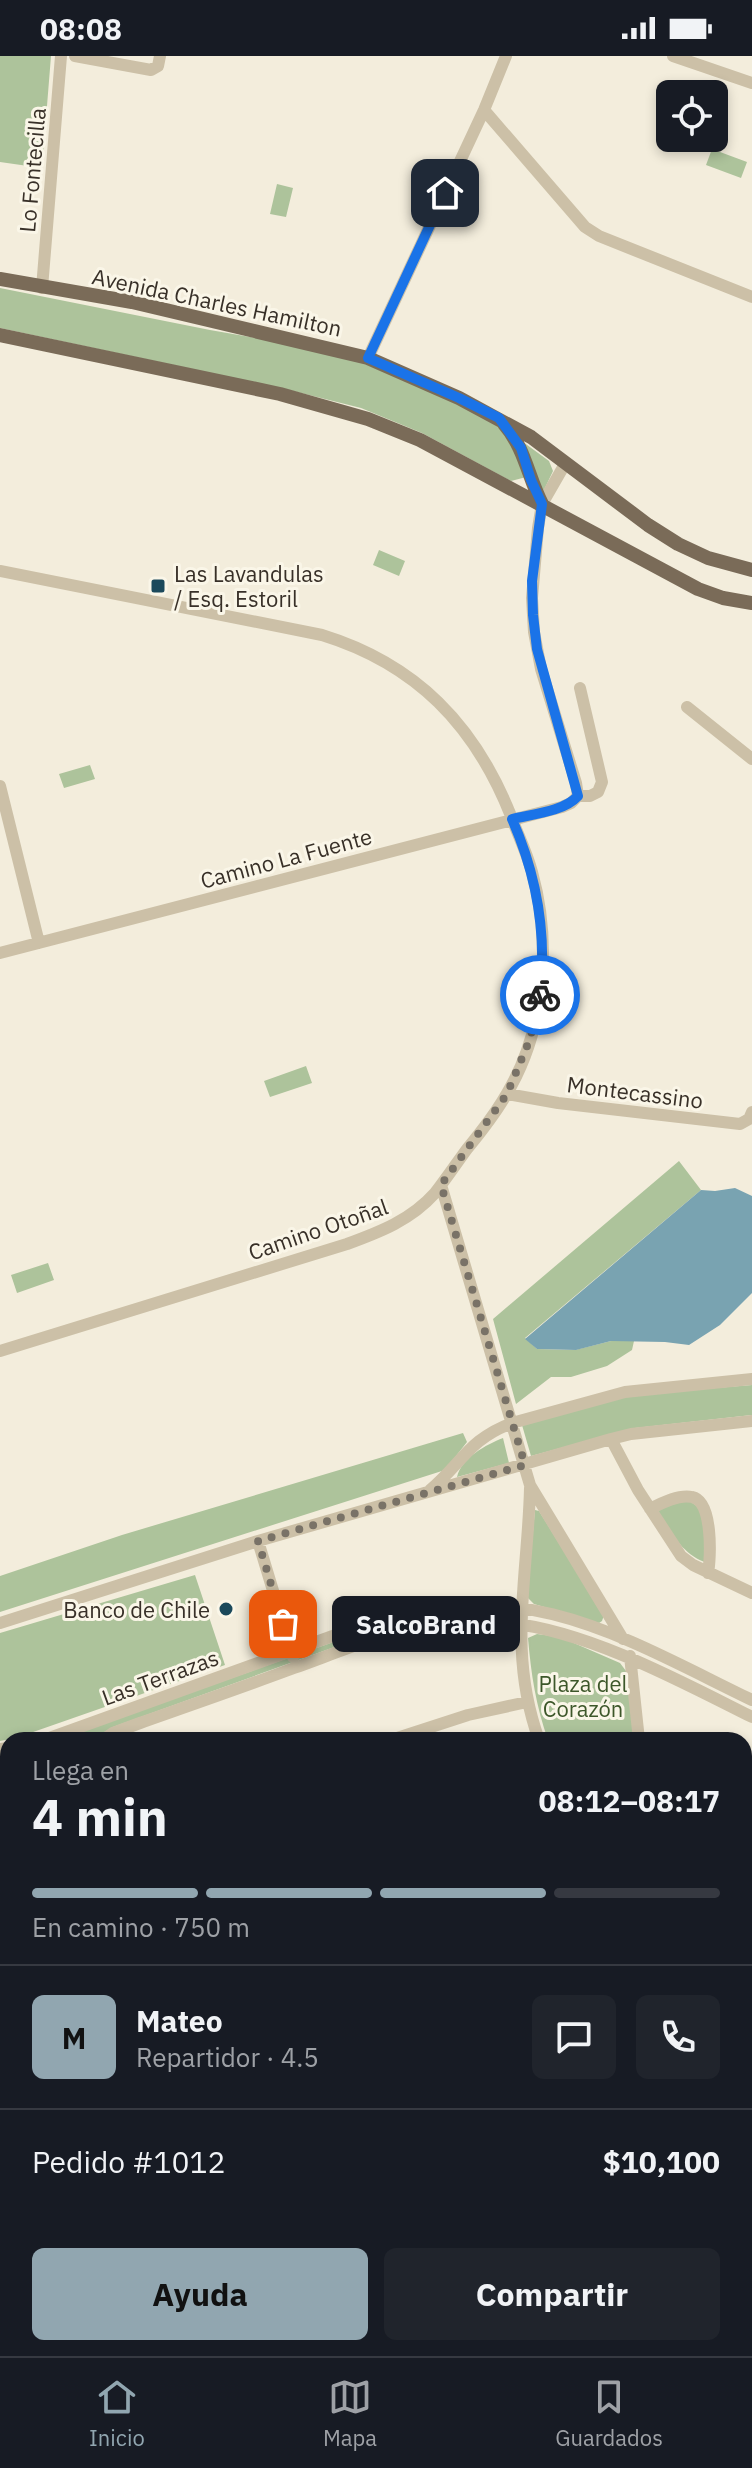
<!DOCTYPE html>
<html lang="es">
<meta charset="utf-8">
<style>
body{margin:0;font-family:"IBM Plex Sans",sans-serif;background:#20242c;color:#f1f3f6;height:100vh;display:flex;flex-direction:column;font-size:30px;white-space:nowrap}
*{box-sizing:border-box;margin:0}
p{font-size:26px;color:#9ea1a6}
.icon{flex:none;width:44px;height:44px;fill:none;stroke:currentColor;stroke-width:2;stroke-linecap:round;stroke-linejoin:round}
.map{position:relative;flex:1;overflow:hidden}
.sheet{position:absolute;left:0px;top:1676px;width:752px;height:624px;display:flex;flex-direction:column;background:#171b24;border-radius:24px 24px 0 0;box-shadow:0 4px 12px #0003}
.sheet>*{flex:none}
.tools{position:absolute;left:656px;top:24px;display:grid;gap:16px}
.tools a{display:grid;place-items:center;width:72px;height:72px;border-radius:12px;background:#171b24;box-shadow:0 4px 12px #0003;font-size:40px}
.pin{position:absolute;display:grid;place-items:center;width:68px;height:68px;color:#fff;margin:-34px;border-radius:16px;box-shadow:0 4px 12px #0006}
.courier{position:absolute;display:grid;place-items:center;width:80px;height:80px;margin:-40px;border:6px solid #1a73e8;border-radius:50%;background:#fff;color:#222;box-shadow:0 2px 10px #0007}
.bubble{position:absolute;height:56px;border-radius:12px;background:#171b24;box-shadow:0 4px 12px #0003;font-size:26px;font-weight:800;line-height:56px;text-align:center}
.head em{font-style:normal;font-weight:800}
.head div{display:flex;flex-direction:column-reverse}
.head{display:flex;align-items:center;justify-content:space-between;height:136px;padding:0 32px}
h1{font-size:52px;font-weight:800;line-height:60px}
.bar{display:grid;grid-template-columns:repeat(4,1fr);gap:12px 8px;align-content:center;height:96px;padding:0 32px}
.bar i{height:10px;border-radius:6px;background:#363941}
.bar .active{background:#91a6b0}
.bar p{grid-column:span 4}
.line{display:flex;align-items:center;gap:20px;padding:0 32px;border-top:2px solid #363941}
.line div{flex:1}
.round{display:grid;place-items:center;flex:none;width:84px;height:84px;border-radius:12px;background:#20242c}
.button{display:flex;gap:16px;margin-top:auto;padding:16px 32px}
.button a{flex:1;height:92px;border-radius:12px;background:#91a6b0;color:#111;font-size:32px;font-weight:800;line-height:92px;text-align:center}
.button a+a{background:#20242c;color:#f1f3f6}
.status{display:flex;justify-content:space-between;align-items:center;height:56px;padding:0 40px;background:#171b24;direction:ltr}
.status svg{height:22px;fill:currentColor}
.tab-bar{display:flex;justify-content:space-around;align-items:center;height:112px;border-top:2px solid #363941;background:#171b24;font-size:22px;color:#9ea1a6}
.tab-bar a{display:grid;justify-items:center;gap:4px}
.tab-bar .active{color:#91a6b0}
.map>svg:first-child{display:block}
.green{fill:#adc39b}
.water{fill:#79a3b1}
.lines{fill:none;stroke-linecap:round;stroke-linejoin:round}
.minor{stroke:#ccc0a7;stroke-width:12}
.major{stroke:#7a6b58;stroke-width:14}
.done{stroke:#797267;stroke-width:8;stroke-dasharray:0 14.4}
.route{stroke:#1a73e8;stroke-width:10}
.poi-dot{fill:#1b495b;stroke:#faf6e8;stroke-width:3}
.labels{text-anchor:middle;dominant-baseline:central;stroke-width:6;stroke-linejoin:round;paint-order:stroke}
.street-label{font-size:22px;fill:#383028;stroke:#faf6e8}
.poi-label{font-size:22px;fill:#383028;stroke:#faf6e8;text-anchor:start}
.park-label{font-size:22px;fill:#3d572a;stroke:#faf6e8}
</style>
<div class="status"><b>08:08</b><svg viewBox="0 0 49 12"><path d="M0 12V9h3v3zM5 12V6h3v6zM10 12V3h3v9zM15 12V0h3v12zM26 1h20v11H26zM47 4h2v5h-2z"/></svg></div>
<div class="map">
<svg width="752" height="2300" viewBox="0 0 752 2300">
<rect width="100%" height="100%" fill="#f3eddc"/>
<path class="green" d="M0,0H51L42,112L0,106Z
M712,93L747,106L741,122L706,109Z
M277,128L293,132L286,161L270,158Z
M0,232L210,274L326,294L363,307L457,347L501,370L549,405L553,415L544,434L541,436L534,419L511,425L422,377L361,352L281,332L0,272Z
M379,494L405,505L399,520L373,509Z
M90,709L95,723L64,732L59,718Z
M306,1010L312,1027L270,1041L264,1025Z
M679,1105L701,1134L525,1282L537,1293L575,1294L611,1285H634L632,1294L607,1310L571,1321H551L516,1348L493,1263Z
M48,1207L54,1224L17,1237L11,1219Z
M752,1329V1359L635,1372L531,1400L522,1369L631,1339Z
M463,1377L467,1386L445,1414L0,1556V1520L122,1479Z
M503,1382L509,1407L457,1421C462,1401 486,1389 503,1382Z
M688,1444L700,1452L708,1497L707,1507C682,1498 672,1478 658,1456L661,1452Z
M535,1454L539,1455L604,1559L602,1565L599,1567L534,1548L527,1541Z
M195,1519L225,1609L16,1682L0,1685V1577Z
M469,1553L516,1557L515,1561L425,1564L379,1575L113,1671L91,1684H56L379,1570L445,1554Z
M537,1578L560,1581L620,1607L626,1615L635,1684H548C536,1650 531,1618 528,1582Z
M8,1701V1774L0,1773V1702Z
M680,2292H739L740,2300H681Z"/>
<path class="water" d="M735,1132L752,1140V1237L720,1269L689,1289L665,1286L611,1285L576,1294L537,1293L525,1283L701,1134L715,1135Z"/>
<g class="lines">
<path class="minor" d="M75,0L151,14L158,10L160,0
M673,0L752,27
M484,54L585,171L599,180L752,241
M42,232L61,0
M368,302L484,54L506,0
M0,515L322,579C416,608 475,669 511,760C518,779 527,797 532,816C552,888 545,975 506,1039C495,1058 481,1076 467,1093C456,1108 446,1123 435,1137C411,1164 380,1176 347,1188L0,1295
M687,651L752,703
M0,730L39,887
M578,740H590L598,736L602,726L580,632
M0,897L562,751L571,747L578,740L576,727L541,613L534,576L532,542L538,472L542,448L565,408
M507,1038L558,1047L740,1068L749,1063L752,1056
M441,1129L530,1429L623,1583
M611,1383L638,1434L681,1500L693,1509L752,1537
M530,1432C528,1522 507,1595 539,1684
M430,1434C462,1407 469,1383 512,1367L625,1336L752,1323
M650,1453C661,1447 679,1438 692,1441C713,1445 711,1501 708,1517
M258,1485L293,1601
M0,1567L258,1485L611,1383L631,1378L752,1365
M630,1600L639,1684
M44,1684L377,1564C526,1519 622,1581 752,1644
M103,1684L113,1677L140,1667C191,1649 243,1631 294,1612C369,1585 428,1557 510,1567C590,1576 680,1625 752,1661
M391,1684L468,1659L527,1646
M0,1693L8,1692
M744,1770L752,1771
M0,1782L8,1783
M0,1792L8,1800
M744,1866L752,1864
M0,1912L8,1910
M744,1956L752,1955
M0,2103L8,2099
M744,2189L752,2188
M0,2217L8,2233
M744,2289L746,2300
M38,2292L42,2300
M130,2292L134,2300
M285,2292L289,2300
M303,2292L308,2300
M675,2292L676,2300
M8,2300L24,2292
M452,2300L471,2292"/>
<path class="major" d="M0,223L132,246L368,302L459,342L531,381L648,469L678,488L708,502L752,514
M0,279L280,338L368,363L420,384L698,533L723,542L752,547
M504,368C525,392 528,421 542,448"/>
</g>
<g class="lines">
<path class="done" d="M283,1568L258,1485L525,1409L441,1129L507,1038L530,983L540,939"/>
<path class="route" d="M445,137L368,302L459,342L499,362L521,392L531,424L542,448L532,525L533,559L537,593L578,740C563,756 533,758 512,763C537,820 547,878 540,939"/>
</g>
<g class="poi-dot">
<rect x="150" y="522" width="16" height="16" rx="4"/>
<circle cx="226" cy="1553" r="8"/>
</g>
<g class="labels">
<g class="street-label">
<text transform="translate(32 114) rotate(-85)">Lo Fontecilla</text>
<text transform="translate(217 246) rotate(12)">Avenida Charles Hamilton</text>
<text transform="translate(286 802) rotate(-15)">Camino La Fuente</text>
<text transform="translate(635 1036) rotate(7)">Montecassino</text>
<text transform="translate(318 1173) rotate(-19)">Camino Otoñal</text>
<text transform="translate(160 1621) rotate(-20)">Las Terrazas</text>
</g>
<g class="poi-label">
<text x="174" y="517">Las Lavandulas<tspan x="174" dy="25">/ Esq. Estoril</tspan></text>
<text x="210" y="1553" text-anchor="end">Banco de Chile</text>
</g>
<g class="park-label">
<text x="583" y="1627">Plaza del<tspan x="583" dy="25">Corazón</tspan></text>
</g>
</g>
</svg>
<div class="tools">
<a><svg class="icon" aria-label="locate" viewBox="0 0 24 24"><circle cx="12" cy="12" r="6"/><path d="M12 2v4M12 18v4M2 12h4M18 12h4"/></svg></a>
</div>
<div class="pin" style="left:283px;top:1568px;background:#ea580c"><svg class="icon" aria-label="bag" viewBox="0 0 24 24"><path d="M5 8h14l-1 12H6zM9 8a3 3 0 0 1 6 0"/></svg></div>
<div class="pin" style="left:445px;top:137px;background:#1f2937"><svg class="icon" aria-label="home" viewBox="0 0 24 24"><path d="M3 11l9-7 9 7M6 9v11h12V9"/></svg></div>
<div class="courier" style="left:540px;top:939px"><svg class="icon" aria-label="bike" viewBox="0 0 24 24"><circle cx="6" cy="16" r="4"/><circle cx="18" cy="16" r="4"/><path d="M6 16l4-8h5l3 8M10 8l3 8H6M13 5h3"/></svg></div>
<div class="bubble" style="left:332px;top:1540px;width:188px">SalcoBrand</div>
<section class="sheet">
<div class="head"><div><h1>4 min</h1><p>Llega en</p></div><em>08:12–08:17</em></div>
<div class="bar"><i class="active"></i><i class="active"></i><i class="active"></i><i></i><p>En camino · 750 m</p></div>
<div class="line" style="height:144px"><b class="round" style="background:#91a6b0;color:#111">M</b><div><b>Mateo</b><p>Repartidor · 4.5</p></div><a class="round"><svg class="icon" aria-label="chat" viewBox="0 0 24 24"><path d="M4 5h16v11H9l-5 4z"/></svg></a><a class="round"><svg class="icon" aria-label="phone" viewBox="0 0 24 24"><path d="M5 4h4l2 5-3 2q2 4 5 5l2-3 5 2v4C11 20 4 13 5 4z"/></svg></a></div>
<div class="line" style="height:104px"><div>Pedido #1012</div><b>$10,100</b></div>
<div class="button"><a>Ayuda</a><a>Compartir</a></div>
</section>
</div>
<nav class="tab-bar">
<a class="active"><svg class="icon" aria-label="home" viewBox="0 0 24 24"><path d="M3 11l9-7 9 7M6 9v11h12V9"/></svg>Inicio</a>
<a><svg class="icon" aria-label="map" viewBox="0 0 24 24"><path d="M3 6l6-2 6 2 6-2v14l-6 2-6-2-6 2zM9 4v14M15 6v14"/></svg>Mapa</a>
<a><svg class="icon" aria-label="saved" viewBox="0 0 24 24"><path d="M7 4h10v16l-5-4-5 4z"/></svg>Guardados</a>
</nav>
